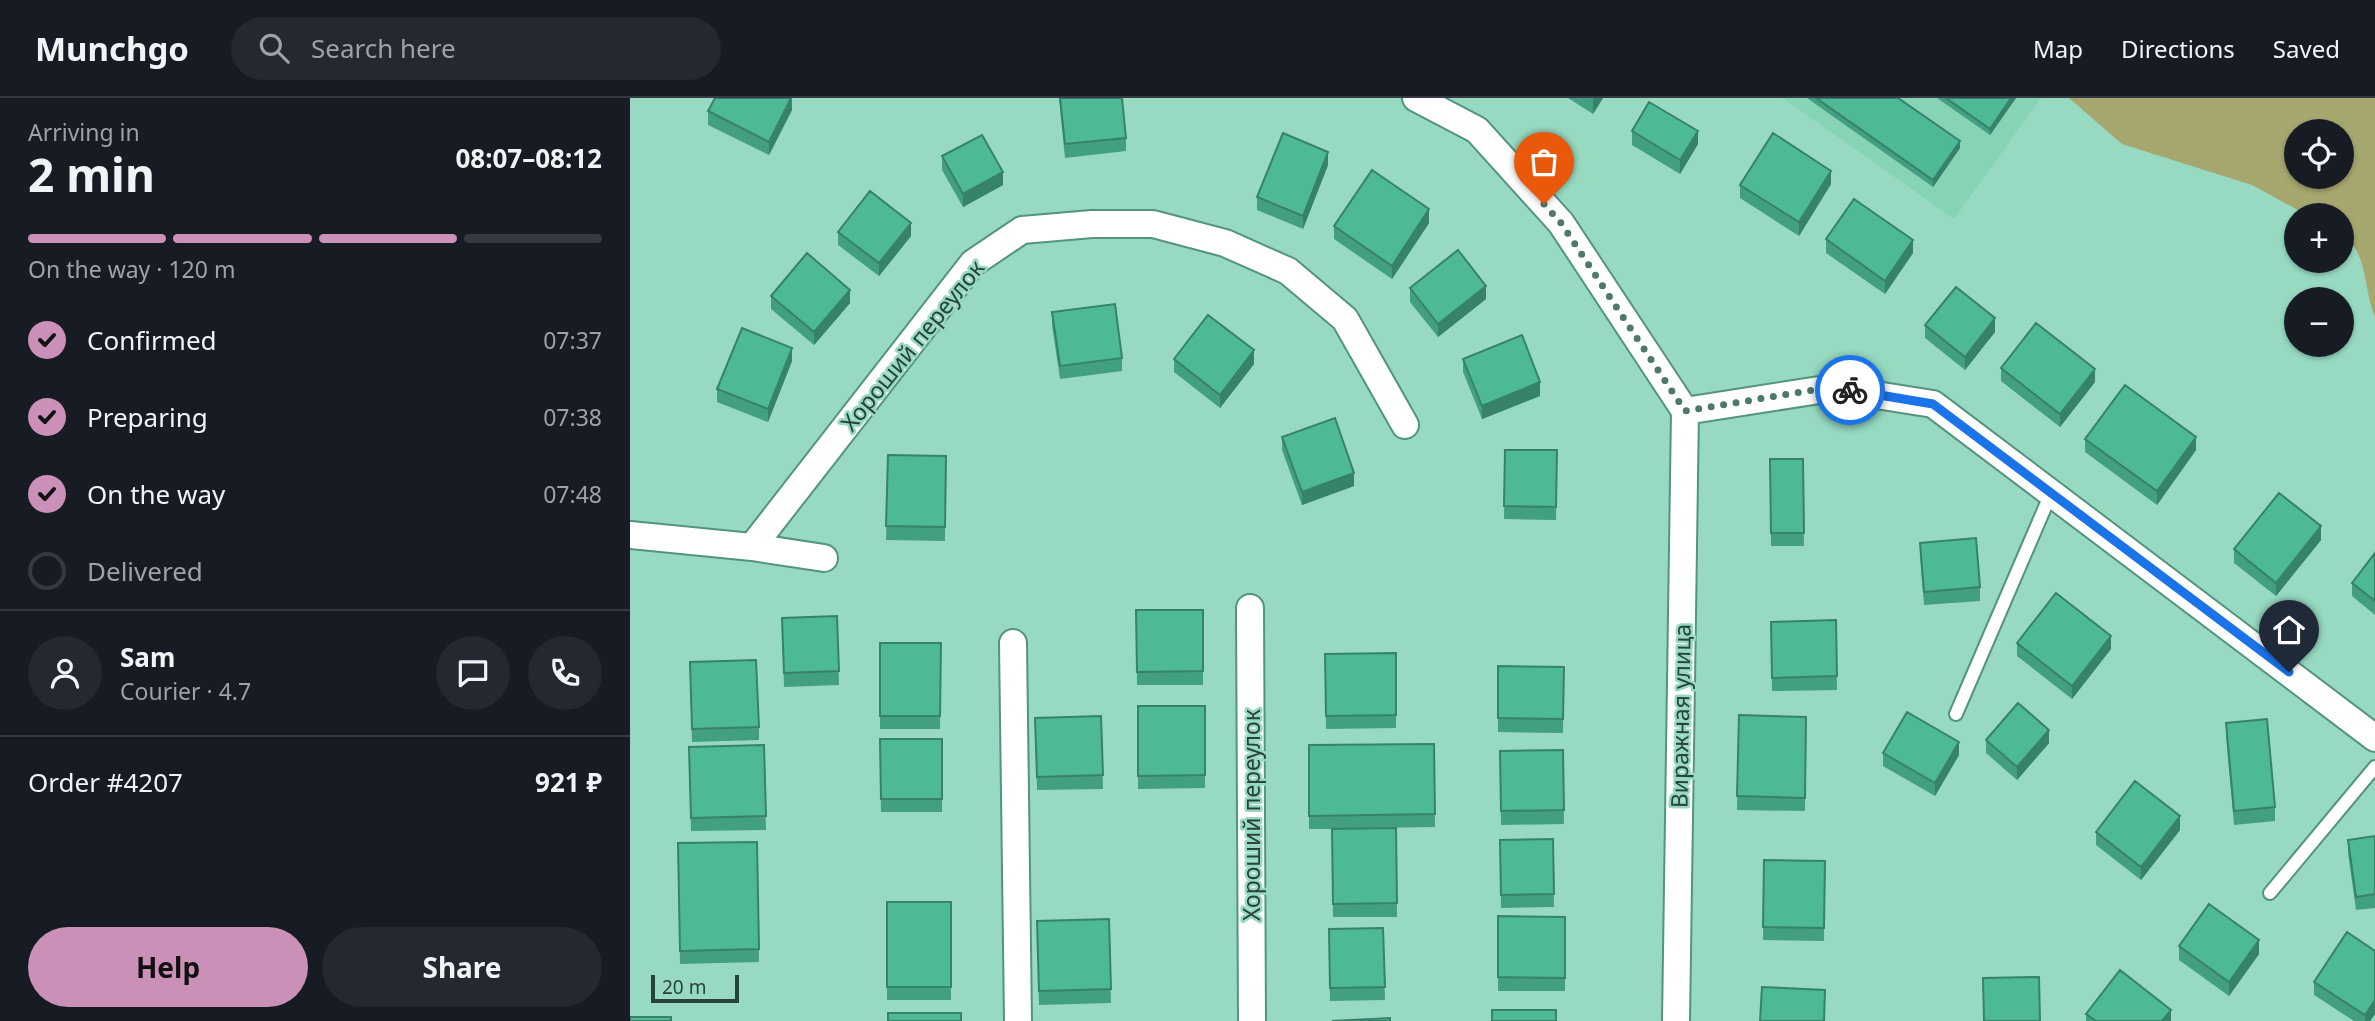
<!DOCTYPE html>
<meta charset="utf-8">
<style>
body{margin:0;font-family:"Noto Sans",sans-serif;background:#242831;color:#f1f3f6;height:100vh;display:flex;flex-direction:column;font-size:26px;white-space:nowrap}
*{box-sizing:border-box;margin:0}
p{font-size:23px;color:#9ea1a6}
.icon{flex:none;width:38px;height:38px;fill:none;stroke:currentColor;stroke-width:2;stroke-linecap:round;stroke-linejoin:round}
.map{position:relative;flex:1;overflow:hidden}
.panel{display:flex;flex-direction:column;background:#171b24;width:630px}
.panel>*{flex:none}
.fabs{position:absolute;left:1654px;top:21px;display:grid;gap:14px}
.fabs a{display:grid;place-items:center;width:70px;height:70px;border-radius:50%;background:#171b24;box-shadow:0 2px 5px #0004;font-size:35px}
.scale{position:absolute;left:21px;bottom:18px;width:88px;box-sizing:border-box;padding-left:7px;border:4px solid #284339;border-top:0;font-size:19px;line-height:24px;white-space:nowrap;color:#284339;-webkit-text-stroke:5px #97dac1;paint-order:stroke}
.pin{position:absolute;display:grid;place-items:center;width:60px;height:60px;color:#fff;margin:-72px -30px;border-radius:50% 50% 50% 0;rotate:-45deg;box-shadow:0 0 7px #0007}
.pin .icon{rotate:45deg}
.courier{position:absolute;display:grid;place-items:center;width:70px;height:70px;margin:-35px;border:5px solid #1a73e8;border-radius:50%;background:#fff;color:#222;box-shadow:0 2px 9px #0007}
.overview em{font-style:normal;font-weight:700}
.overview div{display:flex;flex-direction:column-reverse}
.overview{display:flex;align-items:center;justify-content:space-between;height:119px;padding:0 28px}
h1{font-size:46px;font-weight:700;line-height:52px}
.bar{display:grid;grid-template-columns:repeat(4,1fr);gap:10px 7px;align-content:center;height:84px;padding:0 28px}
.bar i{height:9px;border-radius:5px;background:#363941}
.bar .on{background:#ca90b7}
.bar p{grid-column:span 4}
.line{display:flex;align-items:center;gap:18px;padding:0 28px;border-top:2px solid #363941}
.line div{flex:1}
.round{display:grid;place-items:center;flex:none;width:74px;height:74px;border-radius:37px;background:#242831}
ol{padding:0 28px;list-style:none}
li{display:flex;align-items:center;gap:21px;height:77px}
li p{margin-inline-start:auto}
li .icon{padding:7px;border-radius:50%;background:#ca90b7;color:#111;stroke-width:4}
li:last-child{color:#9ea1a6}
li i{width:38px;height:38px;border:4px solid #363941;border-radius:50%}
.primary-button{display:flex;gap:14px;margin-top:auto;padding:14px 28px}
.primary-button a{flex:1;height:80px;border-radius:42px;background:#ca90b7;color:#111;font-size:28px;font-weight:700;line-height:80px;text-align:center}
.primary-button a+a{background:#242831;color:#f1f3f6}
header{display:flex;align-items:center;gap:42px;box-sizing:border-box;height:98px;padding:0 35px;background:#171b24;border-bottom:2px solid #363941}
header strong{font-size:33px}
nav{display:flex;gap:38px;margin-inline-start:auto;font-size:24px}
.search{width:490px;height:63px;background:#242831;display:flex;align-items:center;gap:18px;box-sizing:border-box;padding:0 24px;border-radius:38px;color:#9ea1a6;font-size:26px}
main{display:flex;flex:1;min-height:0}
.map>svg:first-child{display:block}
.built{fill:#86d3b6}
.green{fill:#a6a66f;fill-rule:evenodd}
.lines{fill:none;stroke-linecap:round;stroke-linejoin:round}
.lane-casing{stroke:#53947d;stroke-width:16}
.street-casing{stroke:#53947d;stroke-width:30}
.lane{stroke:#fff;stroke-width:12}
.street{stroke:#fff;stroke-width:26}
.wall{fill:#429f82}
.shaded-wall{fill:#36826a}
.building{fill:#4db997;stroke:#36826a;stroke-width:2}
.done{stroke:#4f7869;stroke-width:7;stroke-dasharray:0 12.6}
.route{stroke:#1a73e8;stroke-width:9}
.labels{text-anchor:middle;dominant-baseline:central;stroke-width:5;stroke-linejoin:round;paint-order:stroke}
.street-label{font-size:23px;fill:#284339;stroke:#97dac1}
</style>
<header>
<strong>Munchgo</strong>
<div class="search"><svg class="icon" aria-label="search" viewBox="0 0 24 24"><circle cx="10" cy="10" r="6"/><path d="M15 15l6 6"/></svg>Search here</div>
<nav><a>Map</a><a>Directions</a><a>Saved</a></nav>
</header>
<main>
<section class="panel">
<div class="overview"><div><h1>2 min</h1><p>Arriving in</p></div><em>08:07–08:12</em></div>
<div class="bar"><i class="on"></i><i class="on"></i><i class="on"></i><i></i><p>On the way · 120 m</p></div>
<ol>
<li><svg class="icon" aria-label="check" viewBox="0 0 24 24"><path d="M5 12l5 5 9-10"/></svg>Confirmed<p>07:37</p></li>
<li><svg class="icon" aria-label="check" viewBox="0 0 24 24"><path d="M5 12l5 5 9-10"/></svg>Preparing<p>07:38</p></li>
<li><svg class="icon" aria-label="check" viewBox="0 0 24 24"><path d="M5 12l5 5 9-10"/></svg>On the way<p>07:48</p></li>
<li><i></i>Delivered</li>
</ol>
<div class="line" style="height:126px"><a class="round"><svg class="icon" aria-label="person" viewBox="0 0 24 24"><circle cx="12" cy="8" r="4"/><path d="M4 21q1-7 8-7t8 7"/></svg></a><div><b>Sam</b><p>Courier · 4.7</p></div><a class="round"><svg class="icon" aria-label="chat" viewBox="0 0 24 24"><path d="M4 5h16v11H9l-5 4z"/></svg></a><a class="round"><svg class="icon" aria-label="phone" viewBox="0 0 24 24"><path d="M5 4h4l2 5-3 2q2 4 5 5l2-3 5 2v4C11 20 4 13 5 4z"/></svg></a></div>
<div class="line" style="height:91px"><div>Order #4207</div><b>921 ₽</b></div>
<div class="primary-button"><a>Help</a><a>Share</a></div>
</section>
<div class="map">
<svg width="1745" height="923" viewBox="0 0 1745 923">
<rect width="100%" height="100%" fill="#97dac1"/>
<path class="built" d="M1153,0H1411L1324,121Z"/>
<path class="green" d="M1439,0H1745V219C1734,195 1738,152 1712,137V117H1677L1622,87L1492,46ZM1666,33H1712V79H1666Z"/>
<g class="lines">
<g class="lane-casing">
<path id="lane" d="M1326,616L1422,393
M1640,795L1745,669"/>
</g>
<g class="street-casing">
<path id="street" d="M786,0L847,32L931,125L1055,313
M1055,313L1202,290L1303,306L1745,640
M0,437L122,449L343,165L392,132L462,126H523L595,145L658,173L715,221L775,327
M122,449L194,460
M620,510L622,923
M383,545L388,923
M1046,923L1055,313"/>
</g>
<use href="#lane" class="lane"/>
<use href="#street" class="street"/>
</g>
<path class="wall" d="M162,0V12L139,57L78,27V13Z
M429,0H492L496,40V53L435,60Z
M938,0H973L963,16Z
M1177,0H1268L1330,50L1303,89Z
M1307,0H1386L1360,37Z
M1002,33L1068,46L1050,76L1002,47Z
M312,58L373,87L333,109L312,72Z
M698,67L673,131L627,112V99Z
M1201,86L1169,138L1110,100V87Z
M799,125L762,181L704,141V128Z
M208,134L281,138L249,178L208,147Z
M1196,141L1283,155L1255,196L1196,155Z
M780,190L856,201L808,239L780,204Z
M141,198L220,205L184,247L141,211Z
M422,214L492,260V273L430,281L422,227Z
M1295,227L1365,234L1335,272L1295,240Z
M544,261L624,266L590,310L544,274Z
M833,261L910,298L852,321L833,274Z
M162,263L138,324L87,304V291Z
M1371,270L1465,284L1430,329L1371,283Z
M652,339L724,388L672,407L652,352Z
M1455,341L1566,352L1527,407L1455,354Z
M875,352H927L926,422L874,421Z
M258,357L316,358L315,443L256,442Z
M1140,361H1173L1174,448H1141Z
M1691,442L1646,498L1604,465V451Z
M1290,445L1350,489V503L1294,507L1290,458Z
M1745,455V517L1722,498V485Z
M506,512H573V587H507Z
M207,518L209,587L154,589L152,520Z
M1206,522L1207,592L1142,593L1141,524Z
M250,545H311L310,631H250Z
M1387,545L1481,551L1442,601L1387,558Z
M766,555V630L696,631L695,556Z
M868,568L934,569L933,635L868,634Z
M60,578L129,629V642L62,644Z
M508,608H575V690L508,691Z
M1109,617L1176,619L1175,713L1107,712Z
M471,618L473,691L407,692L405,620Z
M1596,625L1645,709V723L1604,727L1596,638Z
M250,641H312V714H251Z
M1356,642L1419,645L1387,682L1356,655Z
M804,646L805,729L739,730H766L767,819H703L702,731H679V647Z
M134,647L136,732L61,733L59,649Z
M933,652L934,726L871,727L870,653Z
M1253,655L1329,657L1305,698L1253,668Z
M1550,732L1511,782L1466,747V734Z
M1745,738V810L1726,812L1718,755V742Z
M923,741L924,809L871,810L870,742Z
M127,744L129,864L50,866L48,745Z
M1134,762L1195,763L1194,843L1133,842Z
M257,804H321V902H257Z
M868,818L935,819V893H868Z
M479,821L481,905L409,907L407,837Z
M753,830L755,902L700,903L699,831Z
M1549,848L1629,856L1599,898L1549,862Z
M1684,884L1745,916L1740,923H1724L1684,897Z
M1456,916L1541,923H1456Z"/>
<path class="shaded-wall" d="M161,0L162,12L139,57V44Z
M964,0H973L963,16V3Z
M1381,0H1386L1360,37V31Z
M1068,33V46L1050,76V62Z
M1330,43V50L1303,89V82Z
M698,54V67L673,131V118Z
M1201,73V86L1169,138V124Z
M373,74V87L333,109V96Z
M799,111V125L762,181V168Z
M281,125V138L249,178V165Z
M1283,142V155L1255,196V183Z
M856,188V201L808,239V226Z
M220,192V205L184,247V234Z
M1365,220V234L1335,272V259Z
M162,250V263L138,324V311Z
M624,252V266L590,310V297Z
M1465,271V284L1430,329V316Z
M910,284V298L852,321V308Z
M1566,339V352L1527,407V393Z
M724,375V388L672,407V394Z
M1691,428V442L1646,498V485Z
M1481,538V551L1442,601V588Z
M1419,632V645L1387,682V669Z
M1329,644V657L1305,698V685Z
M1550,718V732L1511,782V769Z
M1629,842V856L1599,898V884Z
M1745,902V916L1740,923H1735V917Z
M1541,912V923H1532Z"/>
<path class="building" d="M85,0H161L139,44L78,13Z
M430,0H492L496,40L435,46Z
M1186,0H1268L1330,43L1303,82Z
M1316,0H1381L1360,31Z
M1019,4L1068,33L1050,62L1002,33Z
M653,35L698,54L673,118L627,99Z
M1143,35L1201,73L1169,124L1110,87Z
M352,37L373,74L333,96L312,58Z
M742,72L799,111L762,168L704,128Z
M240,93L281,125L249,165L208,134Z
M1224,101L1283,142L1255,183L1196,141Z
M828,152L856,188L808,226L780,190Z
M177,155L220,192L184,234L141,198Z
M1326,189L1365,220L1335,259L1295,227Z
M485,206L492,260L430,268L422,214Z
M578,217L624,252L590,297L544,261Z
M1406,225L1465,271L1430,316L1371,270Z
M112,230L162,250L138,311L87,291Z
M892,237L910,284L852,308L833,261Z
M1495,287L1566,339L1527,393L1455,341Z
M705,320L724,375L672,394L652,339Z
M875,352H927L926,409L874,408Z
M258,357L316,358L315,429L256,428Z
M1140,361H1173L1174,435H1141Z
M1649,395L1691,428L1646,485L1604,451Z
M1346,440L1350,489L1294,494L1290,445Z
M1745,455V503L1722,485Z
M1426,495L1481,538L1442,588L1387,545Z
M506,512H573V573L507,574Z
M207,518L209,573L154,575L152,520Z
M1206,522L1207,578L1142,580L1141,524Z
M250,545H311L310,618H250Z
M766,555V617L696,618L695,556Z
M126,562L129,629L62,631L60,564Z
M868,568L934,569L933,621L868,620Z
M1388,605L1419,632L1387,669L1356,642Z
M508,608H575V677L508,678Z
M1277,614L1329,644L1305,685L1253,655Z
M1109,617L1176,619L1175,700L1107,698Z
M471,618L473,677L407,679L405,620Z
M1637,621L1645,709L1604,713L1596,625Z
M250,641H312V701H251Z
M804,646L805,716L679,718V647Z
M134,647L136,718L61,720L59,649Z
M933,652L934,712L871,713L870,653Z
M1505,683L1550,718L1511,769L1466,734Z
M766,730L767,805L703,806L702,731Z
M1745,738V796L1726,799L1718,742Z
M923,741L924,796L871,797L870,742Z
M127,744L129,851L50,853L48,745Z
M1134,762L1195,763L1194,830L1133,829Z
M257,804H321V889H257Z
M1579,806L1629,842L1599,884L1549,848Z
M868,818L935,819V880L868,879Z
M479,821L481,891L409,893L407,823Z
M753,830L755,889L700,890L699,831Z
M1717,834L1745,853V902L1735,917L1684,884Z
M1490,872L1541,912L1532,923H1466L1456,916Z
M1409,879L1410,923H1354L1353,880Z
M1132,889L1195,892L1194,923H1130Z
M862,912H926V923H862Z
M258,915H331V923H258Z
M0,919H41V923H0Z
M760,920V923H702Z"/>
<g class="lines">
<path class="done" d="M914,106L931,125L1055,313L1202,289L1220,292"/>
<path class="route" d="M1220,292L1303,306L1659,574"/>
</g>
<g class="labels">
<g class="street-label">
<text transform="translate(282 247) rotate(-51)">Хороший переулок</text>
<text transform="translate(1050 618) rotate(-89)">Виражная улица</text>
<text transform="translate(621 717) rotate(-90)">Хороший переулок</text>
</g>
</g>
</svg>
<div class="fabs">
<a><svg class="icon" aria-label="locate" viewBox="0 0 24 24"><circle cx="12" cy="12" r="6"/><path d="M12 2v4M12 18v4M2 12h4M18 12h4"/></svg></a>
<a>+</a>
<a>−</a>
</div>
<div class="scale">20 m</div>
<div class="pin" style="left:914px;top:106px;background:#ea580c"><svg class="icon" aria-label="bag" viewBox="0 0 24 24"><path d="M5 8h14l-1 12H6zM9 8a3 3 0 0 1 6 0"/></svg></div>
<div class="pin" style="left:1659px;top:574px;background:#1f2937"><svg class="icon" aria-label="home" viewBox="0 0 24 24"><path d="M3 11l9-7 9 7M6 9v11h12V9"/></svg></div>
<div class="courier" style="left:1220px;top:292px"><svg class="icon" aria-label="bike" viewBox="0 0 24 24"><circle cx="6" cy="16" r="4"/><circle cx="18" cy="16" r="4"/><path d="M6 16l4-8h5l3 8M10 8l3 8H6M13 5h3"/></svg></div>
</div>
</main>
